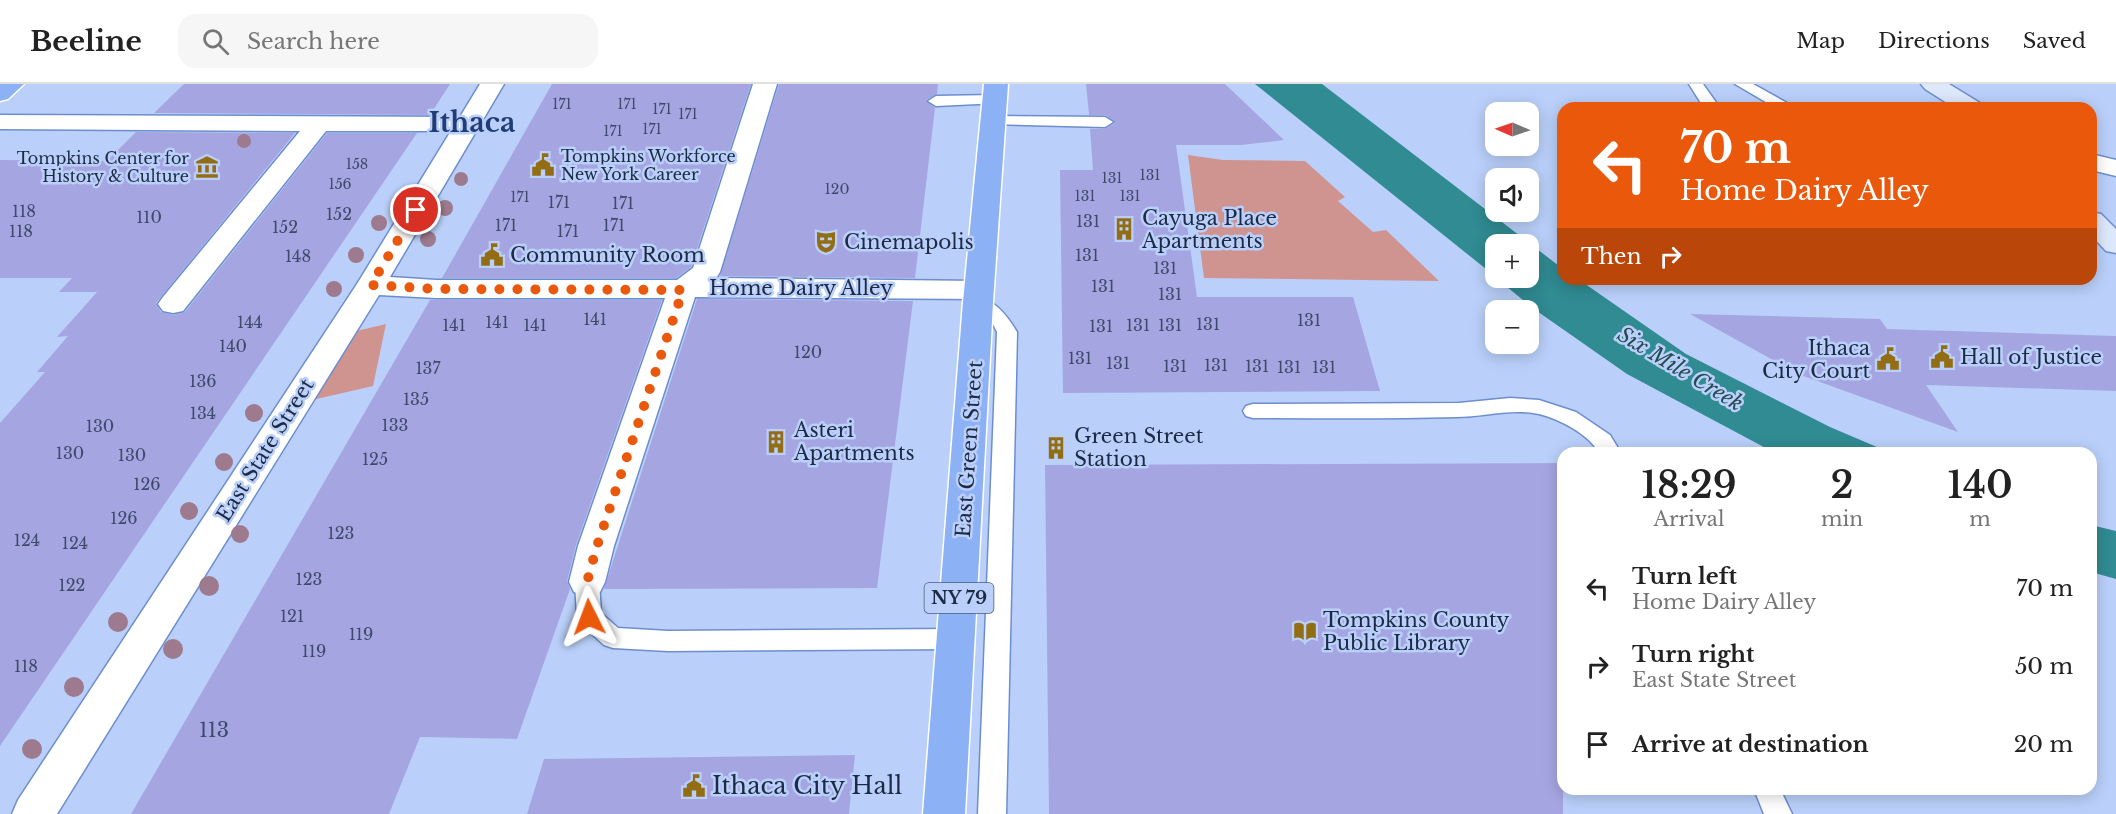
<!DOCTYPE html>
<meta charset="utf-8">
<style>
body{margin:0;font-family:"Libre Baskerville",serif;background:#f6f6f6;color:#222;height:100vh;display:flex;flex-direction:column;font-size:22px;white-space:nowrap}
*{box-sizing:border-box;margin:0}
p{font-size:20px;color:#767676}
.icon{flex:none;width:33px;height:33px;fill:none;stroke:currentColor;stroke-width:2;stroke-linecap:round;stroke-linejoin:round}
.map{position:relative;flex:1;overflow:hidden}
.details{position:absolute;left:1557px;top:363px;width:540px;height:348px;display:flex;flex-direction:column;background:#fff;border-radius:18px;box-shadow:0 3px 15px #0003}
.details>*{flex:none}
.guide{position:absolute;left:1557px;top:18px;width:540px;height:183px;border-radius:18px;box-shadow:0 3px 15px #0003;background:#ea580c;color:#fff;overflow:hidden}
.needle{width:39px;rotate:272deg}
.buttons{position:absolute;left:1485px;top:18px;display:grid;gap:12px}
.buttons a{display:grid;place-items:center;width:54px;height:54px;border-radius:12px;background:#fff;box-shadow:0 3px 15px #0003;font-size:30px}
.pin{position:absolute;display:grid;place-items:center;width:51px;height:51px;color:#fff;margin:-26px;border:3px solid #fff;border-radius:50%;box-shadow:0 2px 6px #0007}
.me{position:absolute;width:66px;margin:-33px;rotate:357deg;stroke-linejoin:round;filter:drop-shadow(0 0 4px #0008)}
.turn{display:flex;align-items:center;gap:21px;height:126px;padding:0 24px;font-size:27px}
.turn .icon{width:78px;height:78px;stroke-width:2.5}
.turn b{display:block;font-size:42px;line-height:51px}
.then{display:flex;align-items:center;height:57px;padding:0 24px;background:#0003;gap:12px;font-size:22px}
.eta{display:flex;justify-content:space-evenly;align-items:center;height:102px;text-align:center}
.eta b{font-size:36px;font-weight:600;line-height:42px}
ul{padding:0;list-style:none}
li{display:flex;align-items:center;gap:18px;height:78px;padding:0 24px}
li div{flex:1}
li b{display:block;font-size:22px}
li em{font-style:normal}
header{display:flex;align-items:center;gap:36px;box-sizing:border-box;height:84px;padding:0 30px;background:#fff;border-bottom:2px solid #e0e0e0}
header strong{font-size:28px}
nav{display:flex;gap:33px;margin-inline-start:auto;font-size:21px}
.search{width:420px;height:54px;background:#f6f6f6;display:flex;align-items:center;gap:15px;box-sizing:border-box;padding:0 21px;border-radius:18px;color:#767676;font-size:22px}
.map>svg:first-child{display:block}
.green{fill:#cf9390}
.water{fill:#308b92}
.building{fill:#a5a6e1}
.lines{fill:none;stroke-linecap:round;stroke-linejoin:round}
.lane-casing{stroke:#6c8ecf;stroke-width:3}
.street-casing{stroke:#6c8ecf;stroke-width:3}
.secondary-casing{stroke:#6c8ecf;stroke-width:3}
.highway-casing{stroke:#fff;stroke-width:3}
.lane{fill:#fff;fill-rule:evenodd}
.street{fill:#fff;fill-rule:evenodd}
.secondary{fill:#dde8fc;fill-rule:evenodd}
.highway{fill:#8db1f5;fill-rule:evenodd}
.tree{fill:#9d7a8d}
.route{stroke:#ea580c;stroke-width:10;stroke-dasharray:0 18}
.labels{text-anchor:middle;stroke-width:5;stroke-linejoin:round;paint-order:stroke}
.far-number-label{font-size:14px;fill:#3e496b}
.far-poi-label{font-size:16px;fill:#1c2a44;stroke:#bad0fa;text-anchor:start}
.number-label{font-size:16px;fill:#3e496b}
.shield{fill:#bad0fa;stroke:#4b5c7b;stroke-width:1.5}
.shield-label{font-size:18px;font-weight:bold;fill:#1c2a44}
.poi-label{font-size:20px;fill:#1c2a44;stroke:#bad0fa;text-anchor:start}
.street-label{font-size:20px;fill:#1c2a44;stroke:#bad0fa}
.near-number-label{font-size:20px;fill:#3e496b}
.water-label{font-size:21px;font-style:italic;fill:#244c50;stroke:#bad0fa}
.near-poi-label{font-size:24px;fill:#1c2a44;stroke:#bad0fa;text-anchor:start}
.far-town-label{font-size:27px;font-weight:bold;fill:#213d77;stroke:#bad0fa}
</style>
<header>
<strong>Beeline</strong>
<div class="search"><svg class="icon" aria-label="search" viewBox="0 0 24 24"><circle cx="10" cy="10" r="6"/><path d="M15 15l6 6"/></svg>Search here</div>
<nav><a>Map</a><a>Directions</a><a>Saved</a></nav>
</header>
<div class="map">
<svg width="2116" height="730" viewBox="0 0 2116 730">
<rect width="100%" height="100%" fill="#bad0fa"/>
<!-- green -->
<path class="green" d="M1188 71 1223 76 1305 77 1345 113 1338 117 1373 148 1386 146 1439 197 1204 194Z
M386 240 373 302 312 316 327 254Z"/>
<!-- water -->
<path class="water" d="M1255 0H1322L1563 185V195H1578L1686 270 1830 343 1891 369H1775L1627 290 1534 225 1496 194H1528V160H1496V193Z
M2091 441 2116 447V495L2091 488Z"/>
<!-- building -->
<path class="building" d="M184 0H450L430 31 154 29Z
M552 0H751L691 183 676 194H442Z
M779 0H938L937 10 926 16 935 24 915 194 720 192Z
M1086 0H1225L1284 56 1241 61H1176L1197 213H1353L1380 307 1063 309 1060 86H1093L1090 45H1105L1115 39 1106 31H1089Z
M136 48 295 49 156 219 161 228 173 231 185 228 327 49H417L0 662V339L45 288H37L68 252 57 253 97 208H59L72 194H0V76L107 77Z
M697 215 913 217 877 504 604 505Z
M430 216H662L576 461 567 497 570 505 517 655 420 653 389 730H131Z
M1690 230 1880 235 1887 245 2116 252V307L1926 301 1958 348 1798 290Z
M1563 379V730H1049L1045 381Z
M855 671 849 730H527L544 675Z"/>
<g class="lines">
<!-- lane casing -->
<g class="lane-casing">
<path id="lane" d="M1689 0H1703L1720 24H1704Z
M1735 0H1753L1796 24H1776Z
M994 11 999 13 1002 16 999 19 936 22 928 17 936 12Z
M992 32 1105 33 1113 38 1105 43 987 40 984 37Z
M978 212C996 217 1008 233 1017 248L1006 730H978L997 248 992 238 969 218 971 214Z
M1510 314 1539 316 1576 328 1610 351 1621 369H1599C1589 350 1559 335 1539 330 1512 324 1483 333 1456 333 1388 335 1321 334 1253 334L1246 332 1243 327 1246 322 1253 320 1459 319Z
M587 489 595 491 599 498 601 529 618 544 668 547 956 545 965 548 968 555 965 562 956 565 668 567 613 564 604 561 581 540 577 533 575 498 579 491Z
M1754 705H1780L1792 730H1764Z"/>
</g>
<!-- street casing -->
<g class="street-casing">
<path id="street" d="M480 0H504L390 193 436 196H677L693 184 753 0H777L720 188 716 194 979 197 989 199 993 206 989 213 979 215 695 213 614 462 605 498 600 508 587 513 574 508 569 498 578 462 665 214H436L379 211 57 730H12L18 716 357 200 451 47H326L183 227 173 229 163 227 158 220 163 213 300 47 0 45V31L460 33Z
M2091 70 2116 76V92L2091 86Z"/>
</g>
<!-- secondary casing -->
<g class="secondary-casing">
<path id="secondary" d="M1921 0H1949L1980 19 1984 24H1955L1925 5Z
M2091 128 2101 130 2116 145V169L2106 167 2091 151Z"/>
</g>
<!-- highway casing -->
<g class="highway-casing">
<path id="highway" d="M0 0H24L8 15 0 17Z
M984 0H1008L993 218 965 730H923L963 218Z"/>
</g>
<!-- lane -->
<use href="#lane" class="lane"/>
<!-- street -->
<use href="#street" class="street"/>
<!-- secondary -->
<use href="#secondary" class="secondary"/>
<!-- highway -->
<use href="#highway" class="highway"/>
</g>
<!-- trees -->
<g class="tree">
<circle cx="244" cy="57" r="7"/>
<circle cx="461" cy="95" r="7"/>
<circle cx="445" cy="124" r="8"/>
<circle cx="379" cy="139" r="8"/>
<circle cx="428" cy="155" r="8"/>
<circle cx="356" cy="171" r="8"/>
<circle cx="334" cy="205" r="8"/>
<circle cx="254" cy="329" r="9"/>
<circle cx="224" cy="378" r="9"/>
<circle cx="189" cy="427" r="9"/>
<circle cx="240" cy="450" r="9"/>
<circle cx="209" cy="502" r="10"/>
<circle cx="118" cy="538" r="10"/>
<circle cx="173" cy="565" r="10"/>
<circle cx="74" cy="603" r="10"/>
<circle cx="32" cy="665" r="10"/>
</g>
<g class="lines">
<!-- route -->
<path class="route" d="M416 126 371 201 436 205 683 206 597 462 587 498 589 533"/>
</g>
<!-- icons -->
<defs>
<g id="civic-bare" transform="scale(1.8)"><path d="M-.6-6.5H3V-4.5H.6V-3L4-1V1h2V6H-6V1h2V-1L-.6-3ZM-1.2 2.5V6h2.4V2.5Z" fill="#926d14" stroke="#bad0fa" stroke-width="2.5" paint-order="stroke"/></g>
<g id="museum-bare" transform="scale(1.8)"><path d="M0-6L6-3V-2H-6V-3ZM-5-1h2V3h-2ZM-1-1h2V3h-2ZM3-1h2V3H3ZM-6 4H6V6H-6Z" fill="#926d14" stroke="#bad0fa" stroke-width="2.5" paint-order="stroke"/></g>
<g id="building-bare" transform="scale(1.8)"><path d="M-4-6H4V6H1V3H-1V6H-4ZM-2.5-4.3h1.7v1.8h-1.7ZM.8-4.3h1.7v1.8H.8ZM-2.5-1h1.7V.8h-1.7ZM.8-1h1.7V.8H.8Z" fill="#926d14" stroke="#bad0fa" stroke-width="2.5" paint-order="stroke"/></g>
<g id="theatre-bare" transform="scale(1.8)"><path d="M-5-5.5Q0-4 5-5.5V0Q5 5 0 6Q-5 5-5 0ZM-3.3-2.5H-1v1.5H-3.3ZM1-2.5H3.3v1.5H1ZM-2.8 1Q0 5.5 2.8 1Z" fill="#926d14" stroke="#bad0fa" stroke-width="2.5" paint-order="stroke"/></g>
<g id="library-bare" transform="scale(1.8)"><path d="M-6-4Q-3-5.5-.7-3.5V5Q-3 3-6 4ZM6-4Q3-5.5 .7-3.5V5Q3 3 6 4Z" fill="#926d14" stroke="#bad0fa" stroke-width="2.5" paint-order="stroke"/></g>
</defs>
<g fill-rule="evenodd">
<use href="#civic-bare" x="543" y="81"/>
<use href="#museum-bare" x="207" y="83"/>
<use href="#building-bare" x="1124" y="145"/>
<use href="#theatre-bare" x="826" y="158"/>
<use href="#civic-bare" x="492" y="171"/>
<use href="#civic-bare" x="1942" y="273"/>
<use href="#civic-bare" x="1888" y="275"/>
<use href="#building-bare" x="776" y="358"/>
<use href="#building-bare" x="1056" y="364"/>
<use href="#library-bare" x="1305" y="547"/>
<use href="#civic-bare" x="694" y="702"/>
</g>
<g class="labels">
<!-- far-number labels -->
<g class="far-number-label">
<text x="562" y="25">171</text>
<text x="627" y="25">171</text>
<text x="662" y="30">171</text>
<text x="688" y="35">171</text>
<text x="652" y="50">171</text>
<text x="613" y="52">171</text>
<text x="357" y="85">158</text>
<text x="1150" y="96">131</text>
<text x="1112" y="99">131</text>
<text x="340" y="105">156</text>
<text x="837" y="110">120</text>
<text x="1085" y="117">131</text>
<text x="1130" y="117">131</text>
<text x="520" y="118">171</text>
</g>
<!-- far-poi labels -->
<g class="far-poi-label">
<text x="561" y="78">Tompkins Workforce<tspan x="561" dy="18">New York Career</tspan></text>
<text x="189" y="80" text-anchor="end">Tompkins Center for<tspan x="189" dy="18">History &amp; Culture</tspan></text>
</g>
<!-- number labels -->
<g class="number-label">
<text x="559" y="124">171</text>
<text x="623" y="125">171</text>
<text x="24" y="133">118</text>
<text x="339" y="136">152</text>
<text x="149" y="139">110</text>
<text x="1088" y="143">131</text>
<text x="506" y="147">171</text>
<text x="614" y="147">171</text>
<text x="285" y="149">152</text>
<text x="21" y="153">118</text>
<text x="568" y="153">171</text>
<text x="1087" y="177">131</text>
<text x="298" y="178">148</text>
<text x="1165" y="190">131</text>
<text x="1103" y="208">131</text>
<text x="1170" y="216">131</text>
<text x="595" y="241">141</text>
<text x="1309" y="242">131</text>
<text x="250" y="244">144</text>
<text x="497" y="244">141</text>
<text x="1208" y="246">131</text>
<text x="454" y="247">141</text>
<text x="535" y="247">141</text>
<text x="1138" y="247">131</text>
<text x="1170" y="247">131</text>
<text x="1101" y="248">131</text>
<text x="233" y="268">140</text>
<text x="808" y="274">120</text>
<text x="1080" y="280">131</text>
<text x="1118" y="285">131</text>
<text x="1216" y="287">131</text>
<text x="1175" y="288">131</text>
<text x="1257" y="288">131</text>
<text x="1289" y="289">131</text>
<text x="1324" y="289">131</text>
<text x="428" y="290">137</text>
<text x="203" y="303">136</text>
<text x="416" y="321">135</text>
<text x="203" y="335">134</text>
<text x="395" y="347">133</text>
<text x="100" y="348">130</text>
<text x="70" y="375">130</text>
<text x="132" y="377">130</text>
<text x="375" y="381">125</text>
<text x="147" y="406">126</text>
<text x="124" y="440">126</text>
<text x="341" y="455">123</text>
<text x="27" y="462">124</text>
<text x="75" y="465">124</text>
<text x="309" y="501">123</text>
<text x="72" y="507">122</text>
<text x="292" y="538">121</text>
<text x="361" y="556">119</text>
<text x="314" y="573">119</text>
<text x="26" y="588">118</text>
</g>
<!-- shield labels -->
<rect class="shield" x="924.5" y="499" width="69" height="30" rx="4.5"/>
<g class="shield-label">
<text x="959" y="520">NY 79</text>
</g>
<!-- poi labels -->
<g class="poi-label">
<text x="1142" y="141">Cayuga Place<tspan x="1142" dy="23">Apartments</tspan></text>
<text x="844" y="165">Cinemapolis</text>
<text x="510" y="178">Community Room</text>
<text x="1870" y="271" text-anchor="end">Ithaca<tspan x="1870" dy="23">City Court</tspan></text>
<text x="1960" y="280">Hall of Justice</text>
<text x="794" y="353">Asteri<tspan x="794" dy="23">Apartments</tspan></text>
<text x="1074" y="359">Green Street<tspan x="1074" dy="23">Station</tspan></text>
<text x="1323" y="543">Tompkins County<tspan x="1323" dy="23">Public Library</tspan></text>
</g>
<!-- street labels -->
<g class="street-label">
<text x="801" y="211">Home Dairy Alley</text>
<text transform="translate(969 365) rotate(-86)" y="7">East Green Street</text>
<text transform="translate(265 366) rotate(-58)" y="7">East State Street</text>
</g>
<!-- near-number labels -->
<g class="near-number-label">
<text x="214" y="653">113</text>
</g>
<!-- water labels -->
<g class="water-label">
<text transform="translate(1680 285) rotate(31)" y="7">Six Mile Creek</text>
</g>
<!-- near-poi labels -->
<g class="near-poi-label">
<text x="712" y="710">Ithaca City Hall</text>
</g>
<!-- far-town labels -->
<g class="far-town-label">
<text x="472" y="48">Ithaca</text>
</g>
</g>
</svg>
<div class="buttons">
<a><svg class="needle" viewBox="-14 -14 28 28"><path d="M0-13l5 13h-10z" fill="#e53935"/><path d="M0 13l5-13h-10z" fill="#767676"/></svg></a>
<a><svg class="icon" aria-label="sound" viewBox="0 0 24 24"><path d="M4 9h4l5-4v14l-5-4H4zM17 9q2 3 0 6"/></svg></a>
<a>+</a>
<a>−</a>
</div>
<div class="pin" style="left:416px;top:126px;background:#d93025"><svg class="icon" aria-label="arrive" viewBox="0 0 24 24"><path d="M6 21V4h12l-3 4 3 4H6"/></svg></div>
<svg class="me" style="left:589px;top:533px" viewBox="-20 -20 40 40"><path d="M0-17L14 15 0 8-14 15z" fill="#ea580c" stroke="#fff" stroke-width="4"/></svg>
<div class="guide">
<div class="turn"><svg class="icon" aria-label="left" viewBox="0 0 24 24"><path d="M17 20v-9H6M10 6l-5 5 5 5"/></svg><div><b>70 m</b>Home Dairy Alley</div></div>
<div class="then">Then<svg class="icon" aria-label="right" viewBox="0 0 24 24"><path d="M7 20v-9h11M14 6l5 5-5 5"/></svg></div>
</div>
<section class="details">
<div class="eta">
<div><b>18:29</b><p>Arrival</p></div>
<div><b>2</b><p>min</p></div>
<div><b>140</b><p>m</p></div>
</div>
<ul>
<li><svg class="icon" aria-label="left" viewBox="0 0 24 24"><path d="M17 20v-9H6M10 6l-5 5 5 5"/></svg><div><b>Turn left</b><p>Home Dairy Alley</p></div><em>70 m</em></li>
<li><svg class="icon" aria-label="right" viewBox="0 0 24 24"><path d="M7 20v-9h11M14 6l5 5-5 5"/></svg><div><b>Turn right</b><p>East State Street</p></div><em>50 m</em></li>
<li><svg class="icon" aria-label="arrive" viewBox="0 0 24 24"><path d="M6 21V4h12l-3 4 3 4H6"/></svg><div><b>Arrive at destination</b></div><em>20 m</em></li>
</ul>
</section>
</div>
